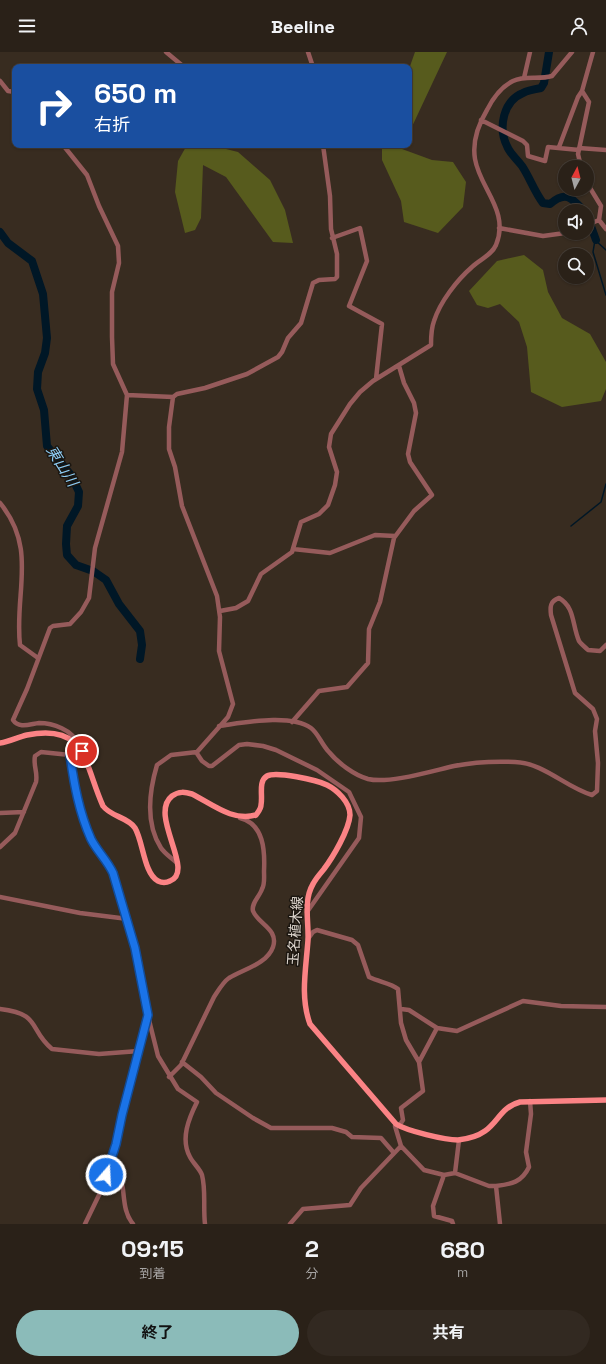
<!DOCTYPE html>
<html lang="ja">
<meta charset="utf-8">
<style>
body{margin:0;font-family:"Space Grotesk","Noto Sans JP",sans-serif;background:#322921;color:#f1f3f6;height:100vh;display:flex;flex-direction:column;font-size:15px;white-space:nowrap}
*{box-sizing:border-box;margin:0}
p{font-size:13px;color:#a5a3a2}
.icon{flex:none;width:22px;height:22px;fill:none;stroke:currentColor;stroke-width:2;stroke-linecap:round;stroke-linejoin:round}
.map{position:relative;height:1172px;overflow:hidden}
.sheet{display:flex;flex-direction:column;background:#2a2118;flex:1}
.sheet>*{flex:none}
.guide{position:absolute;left:12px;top:12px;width:400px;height:84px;border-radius:8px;box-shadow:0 1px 3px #0004,0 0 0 1px #463e37;background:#1a4fa0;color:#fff;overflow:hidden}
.needle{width:26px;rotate:7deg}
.controls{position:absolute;left:558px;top:108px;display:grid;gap:8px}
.controls a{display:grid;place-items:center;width:36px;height:36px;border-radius:50%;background:#2a2118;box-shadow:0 1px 3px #0004,0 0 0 1px #463e37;font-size:20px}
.pin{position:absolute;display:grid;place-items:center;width:34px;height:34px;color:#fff;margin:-17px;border:2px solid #fff;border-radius:50%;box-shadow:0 1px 4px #0007}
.me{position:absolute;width:44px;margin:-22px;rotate:19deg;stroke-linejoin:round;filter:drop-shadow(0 0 3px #0008)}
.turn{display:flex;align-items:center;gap:14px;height:84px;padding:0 16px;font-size:18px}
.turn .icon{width:52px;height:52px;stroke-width:2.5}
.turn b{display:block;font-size:28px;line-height:34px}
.eta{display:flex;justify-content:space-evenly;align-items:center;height:68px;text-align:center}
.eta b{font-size:24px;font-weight:700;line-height:28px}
.cta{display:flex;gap:8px;margin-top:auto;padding:8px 16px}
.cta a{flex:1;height:46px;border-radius:24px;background:#8bbbb9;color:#111;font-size:16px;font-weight:700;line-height:46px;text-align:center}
.cta a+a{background:#322921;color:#f1f3f6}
header{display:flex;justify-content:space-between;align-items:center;height:52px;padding:0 16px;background:#2a2118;font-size:18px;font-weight:700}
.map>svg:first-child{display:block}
.green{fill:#575b1d}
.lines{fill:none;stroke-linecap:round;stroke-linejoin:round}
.stream{stroke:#001726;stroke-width:1.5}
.river{stroke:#001726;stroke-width:8}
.minor{stroke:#965b5b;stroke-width:4.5}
.major{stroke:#fb8385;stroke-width:5.5}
.route-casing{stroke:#114b97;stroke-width:10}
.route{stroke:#1a73e8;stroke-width:7}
.labels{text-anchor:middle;stroke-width:3;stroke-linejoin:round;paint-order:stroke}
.street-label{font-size:14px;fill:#dfd7cf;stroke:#1b1610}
.water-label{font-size:15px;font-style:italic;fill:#8ecdf5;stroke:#1b1610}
</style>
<header><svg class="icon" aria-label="menu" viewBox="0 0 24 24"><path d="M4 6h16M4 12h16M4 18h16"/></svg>Beeline<svg class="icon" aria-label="person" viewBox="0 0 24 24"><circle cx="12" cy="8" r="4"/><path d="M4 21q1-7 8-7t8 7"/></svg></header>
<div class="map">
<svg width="606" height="1172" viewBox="0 0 606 1172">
<rect width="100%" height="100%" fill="#382c20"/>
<!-- green -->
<path class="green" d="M415 0H447L409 81V17Z
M187 93H210L238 100 270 128 285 158 293 191 273 190 226 125 203 113 201 166 195 178 185 181 175 140 178 109Z
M382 93H403L402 97 432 108 453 110 466 130 463 155 438 181 404 170 401 149 382 108Z
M524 203 543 218 548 240 562 266 590 282 606 310V337L601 349 562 355 531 340 527 295 519 270 500 252 488 256 477 253 469 239 497 209Z"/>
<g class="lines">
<!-- stream -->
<path class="stream" d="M606 198 595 188 593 200 606 243
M571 474 601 450 606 432"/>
<!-- river -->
<path class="river" d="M549 0 544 31 541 36C535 37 528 38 523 41 503 49 498 76 507 94 510 102 517 107 522 114 530 126 534 139 543 151L550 152C566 138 572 146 584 159
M587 163 596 188
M0 180 8 191 32 209 43 242 47 286 45 301 38 320 37 337 44 358 47 394 71 423 79 440 78 454 67 474 66 492 67 503 76 513 93 519 106 528 119 552 140 579 142 593 140 607"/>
<!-- minor -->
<path class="minor" d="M166 0 184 15
M308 0 313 15
M524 26 530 0
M0 29 8 39 15 40
M481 68 523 89 527 93 528 104 545 109 548 95 579 98
M63 93 87 123 99 154 118 194 119 211 112 240V285L113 312 127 343 122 400 95 496 89 546 81 560 70 572 53 574 50 576 27 637 13 668C19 677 30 672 39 671 52 671 74 678 77 692L70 703 79 750 91 788 108 809 113 821 128 867 145 942 150 972 158 1004 178 1037 197 1050C189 1066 180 1087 190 1105 193 1111 200 1117 202 1123 206 1138 203 1156 205 1172
M559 95 578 45 582 39 593 0
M579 96 606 98
M581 115 578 102 589 50 582 39
M587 131 601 154 599 168 606 177
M587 173 599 168
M499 176 543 184 565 181
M332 186 360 176 367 209 349 254 382 272 376 327
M127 343 173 345 177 342 205 336 247 322 278 305 282 300 288 286 301 271 313 231 319 228 335 227 337 225V202L331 177 330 144 323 93
M173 345 169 375V397L175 415 182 454 217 544 220 565 219 599 233 652 228 665 197 700 171 703 157 713C149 740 145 771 161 796 165 802 172 806 177 811
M0 451C38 497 14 541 20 593L38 606
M293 497 330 501 375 483 395 484
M220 559 236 556 248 549 261 522 292 500 301 470 319 462 328 453 335 433 337 420 329 395 331 382 350 352 360 340 373 329 431 293C431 286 431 277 434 269 440 250 457 228 472 215 480 207 491 204 496 193 510 159 480 137 475 107 472 89 478 73 487 58 493 46 501 35 513 29 525 23 539 28 552 24L572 0
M292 670 319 639 347 635 368 611 369 577 380 550 394 486 414 459 432 443 410 410 408 402 416 361 414 351 404 331 399 314
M219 674C242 671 290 661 311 676 318 681 322 693 329 700 338 711 354 723 368 727 389 732 432 719 454 714 474 710 494 709 515 710 544 711 565 735 592 743L597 739 598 711 595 679 597 667 593 657 575 641 551 563C550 555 550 549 559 546 575 555 572 573 579 589 581 592 585 595 588 598L600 599 606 593
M196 700 202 709 209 714H212L239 693 247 692 263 694 276 698 317 718 349 740 361 765 359 786 307 860
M0 761 24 760
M0 795 15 781 36 730C38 720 33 714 35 704L41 700 70 703
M0 845 80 861 128 867
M308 887 313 880 317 878 352 888 358 893 369 925C379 930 391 931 398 937L401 971 406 988 419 1010 437 976
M0 957C42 962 28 977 52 997L99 1002 139 999
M401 957 409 958 437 976 457 979 523 949 561 954 606 955
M182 1010 201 1025 216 1041 253 1066 271 1076H332L346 1080 352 1085 381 1086 394 1101
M169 1025 181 1013 214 945C218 939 223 930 229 926 244 917 267 912 273 895 279 877 258 872 253 859 251 851 260 844 262 837 265 832 264 825 264 819 265 799 264 772 240 766
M399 1074 403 1068 401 1056 423 1039 419 1010
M401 1094 424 1118 444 1123
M112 1109C115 1115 119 1119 121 1126 125 1141 122 1159 133 1172
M455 1121 459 1088
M496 1134C512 1132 522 1130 529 1115L526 1100 531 1062 530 1049
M85 1172 99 1143 112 1109 122 1063 148 966
M290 1172 303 1157 350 1153 361 1136 401 1094 395 1074 396 1072
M453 1172 452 1169 434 1164 433 1154 444 1123 455 1121 489 1134H496L500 1172"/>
<!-- major -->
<path class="major" d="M0 691C9 690 18 685 27 683 87 671 84 712 103 754 111 765 128 765 135 776 143 789 144 822 158 829 162 831 166 831 170 829 196 819 148 763 172 744 179 739 185 740 192 742 212 752 233 770 256 763 258 760 261 757 261 753 263 744 258 729 267 724 276 719 317 728 327 733 337 738 350 750 350 763 349 778 333 805 324 817 320 822 316 826 313 832 303 849 309 870 308 888 306 917 300 945 310 972L396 1072C407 1079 445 1088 458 1088 467 1087 478 1084 485 1079 499 1069 501 1055 520 1050L606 1048"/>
</g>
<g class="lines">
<!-- route casing -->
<g class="route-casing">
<path id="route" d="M82 699 77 692 70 703C74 732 79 760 91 787 97 799 107 808 113 821L135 896 148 963 122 1063 116 1092 106 1123"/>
</g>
<!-- route -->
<use href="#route" class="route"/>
</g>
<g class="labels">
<!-- street labels -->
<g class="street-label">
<text transform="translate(295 879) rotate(-86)" y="5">玉名植木線</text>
</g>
<!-- water labels -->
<g class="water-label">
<text transform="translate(62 414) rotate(58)" y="5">東山川</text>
</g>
</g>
</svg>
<div class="controls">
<a><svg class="needle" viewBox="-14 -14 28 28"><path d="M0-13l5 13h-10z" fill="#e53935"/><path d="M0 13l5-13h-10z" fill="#a5a3a2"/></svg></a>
<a><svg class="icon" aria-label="sound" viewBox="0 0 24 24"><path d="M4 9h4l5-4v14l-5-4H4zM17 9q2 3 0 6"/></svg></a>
<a><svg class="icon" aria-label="search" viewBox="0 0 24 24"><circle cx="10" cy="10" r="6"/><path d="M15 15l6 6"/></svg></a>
</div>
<div class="pin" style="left:82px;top:699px;background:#d93025"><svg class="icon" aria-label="arrive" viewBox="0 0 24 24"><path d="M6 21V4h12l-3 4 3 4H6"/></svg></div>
<svg class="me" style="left:106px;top:1123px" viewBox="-20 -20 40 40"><circle r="17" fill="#1a73e8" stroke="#fff" stroke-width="3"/><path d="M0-11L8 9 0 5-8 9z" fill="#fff"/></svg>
<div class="guide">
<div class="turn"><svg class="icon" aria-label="right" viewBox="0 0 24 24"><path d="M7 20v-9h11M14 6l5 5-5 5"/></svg><div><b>650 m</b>右折</div></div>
</div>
</div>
<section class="sheet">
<div class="eta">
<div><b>09:15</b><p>到着</p></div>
<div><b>2</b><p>分</p></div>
<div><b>680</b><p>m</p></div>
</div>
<div class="cta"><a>終了</a><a>共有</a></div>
</section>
